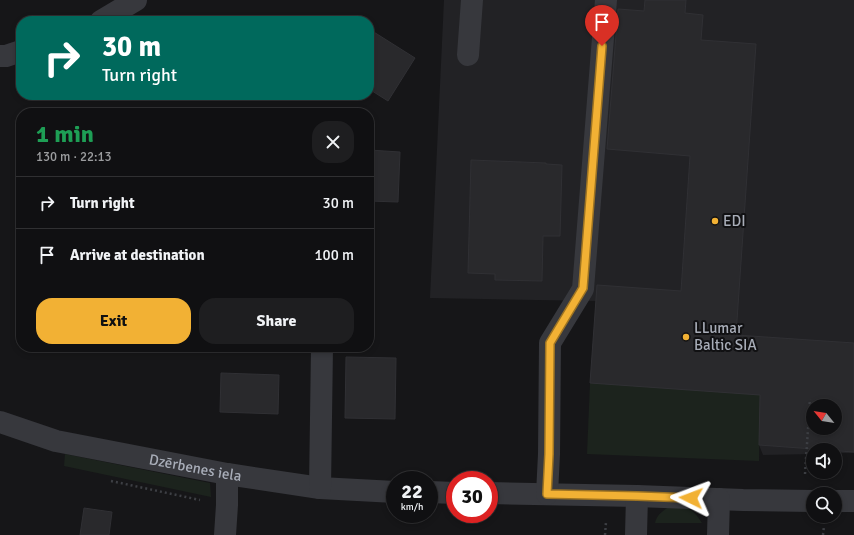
<!DOCTYPE html>
<meta charset="utf-8">
<style>
body{margin:0;font-family:Signika,sans-serif;background:#1e1e20;color:#f1f3f6;height:100vh;display:flex;flex-direction:column;font-size:15px;white-space:nowrap}
*{box-sizing:border-box;margin:0}
p{font-size:13px;color:#9c9d9f}
.icon{flex:none;width:22px;height:22px;fill:none;stroke:currentColor;stroke-width:2;stroke-linecap:round;stroke-linejoin:round}
.map{position:relative;flex:1;overflow:hidden}
.panel{position:absolute;left:16px;top:108px;width:358px;height:244px;display:flex;flex-direction:column;background:#101012;border-radius:16px;box-shadow:0 2px 6px #0003,0 0 0 1px #303032}
.panel>*{flex:none}
.top-card{position:absolute;left:16px;top:16px;width:358px;height:84px;border-radius:16px;box-shadow:0 2px 6px #0003,0 0 0 1px #303032;background:#00695c;color:#fff;overflow:hidden}
.needle{width:26px;rotate:300deg}
.buttons{position:absolute;left:806px;top:399px;display:grid;gap:8px}
.buttons a{display:grid;place-items:center;width:36px;height:36px;border-radius:50%;background:#101012;box-shadow:0 2px 6px #0003,0 0 0 1px #303032;font-size:20px}
.speed{position:absolute;left:386px;top:471px;display:flex;gap:8px;font-size:20px;font-weight:700;text-align:center}
.speed>*{display:grid;place-content:center;width:52px;height:52px;border-radius:50%;background:#101012;box-shadow:0 2px 6px #0003,0 0 0 1px #303032;line-height:1}
.speed small{font-size:10px;font-weight:400}
.speed .limit{border:6px solid #d22;background:#fff;color:#111}
.pin{position:absolute;display:grid;place-items:center;width:34px;height:34px;color:#fff;margin:-41px -17px;border-radius:50% 50% 50% 0;rotate:-45deg;box-shadow:0 0 4px #0007}
.pin .icon{rotate:45deg}
.me{position:absolute;width:44px;margin:-22px;rotate:273deg;stroke-linejoin:round;filter:drop-shadow(0 0 3px #0008)}
.turn{display:flex;align-items:center;gap:14px;height:84px;padding:0 20px;font-size:18px}
.turn .icon{width:52px;height:52px;stroke-width:2.5}
.turn b{display:block;font-size:28px;line-height:34px}
.round{display:grid;place-items:center;flex:none;width:42px;height:42px;border-radius:16px;background:#1e1e20}
.headline{display:flex;align-items:center;justify-content:space-between;height:68px;padding:0 20px}
h1{font-size:24px;font-weight:800;line-height:30px;color:#1e9e55}
.action{display:flex;gap:8px;margin-top:auto;padding:8px 20px}
.action a{flex:1;height:46px;border-radius:16px;background:#f2b134;color:#111;font-size:16px;font-weight:800;line-height:46px;text-align:center}
.action a+a{background:#1e1e20;color:#f1f3f6}
ul{padding:0;list-style:none}
li{display:flex;align-items:center;gap:12px;height:52px;padding:0 20px;border-top:1px solid #303032}
li div{flex:1}
li b{display:block;font-size:15px}
li em{font-style:normal}
.map>svg:first-child{display:block}
.built{fill:#222225;fill-rule:evenodd}
.green{fill:#1c231d}
.building{fill:#29292c;stroke:#303034;fill-rule:evenodd}
.lines{fill:none;stroke-linecap:round;stroke-linejoin:round}
.path{stroke:#3d3f44;stroke-width:2.5;stroke-dasharray:2 3;stroke-linecap:butt}
.minor{stroke:#37383d;stroke-width:22}
.route-casing{stroke:#9d7322;stroke-width:10}
.route{stroke:#f2b134;stroke-width:7}
.poi-dot{fill:#f2b134;stroke:#111113;stroke-width:1.5}
.labels{text-anchor:middle;stroke-width:4;stroke-linejoin:round;paint-order:stroke}
.poi-label{font-size:15px;fill:#a8adb8;stroke:#111113;text-anchor:start}
.street-label{font-size:15px;fill:#a8adb8;stroke:#111113}
</style>
<div class="map">
<svg width="854" height="535" viewBox="0 0 854 535">
<rect width="100%" height="100%" fill="#161618"/>
<!-- built -->
<path class="built" d="M444 0H854V453H835V450H813V454L763 455 759 445 590 383 596 301 430 298ZM813 406H835V428H813Z"/>
<!-- green -->
<path class="green" d="M590 383 760 395 759 461 587 454Z
M65 454 210 483 211 497 64 466Z
M670 506C689 509 691 506 702 523H655C657 514 663 511 670 506Z"/>
<!-- building -->
<path class="building" d="M645 0H686L685 13 703 15 701 40 756 44 736 335 854 343V452L759 445 760 395 590 383 597 285 681 291 690 156 607 149 618 9 644 11ZM813 406H835V428H813Z
M369 29 415 58 388 101 369 89Z
M369 150 400 152 398 202 369 201Z
M471 160 546 163V164L562 165 560 236H543L542 281 495 280V274L468 273Z
M346 357 396 358 395 419 345 418Z
M221 373 279 375 278 414 220 412Z
M84 508 112 512 109 535H80Z"/>
<g class="lines">
<!-- path -->
<path class="path" d="M805 474 810 399
M111 481 200 500
M605 535 606 522
M823 535 824 526"/>
<!-- minor -->
<g class="minor">
<path d="M101 21 136 0"/>
<path d="M468 55 472 0"/>
<path d="M0 56H6L21 51"/>
<path id="s1" d="M0 422 56 441 227 474 320 488 395 492"/>
<path d="M320 488 322 347"/>
<path d="M429 492 455 493"/>
<path d="M489 493 637 496 743 500 813 501"/>
<path d="M547 494 549 454 550 343 583 289 606 0"/>
<path d="M835 501H854"/>
<path d="M225 535 227 505V474"/>
<path d="M636 535 637 496"/>
<path d="M718 535 719 499"/>
</g>
</g>
<g class="lines">
<!-- route casing -->
<g class="route-casing">
<path id="route" d="M602 46 583 288 550 343 549 454 547 494 637 496 691 498"/>
</g>
<!-- route -->
<use href="#route" class="route"/>
</g>
<!-- markers -->
<g class="poi-dot">
<circle cx="715" cy="221" r="4"/>
<circle cx="686" cy="337" r="4"/>
</g>
<g class="labels">
<!-- poi labels -->
<g class="poi-label">
<text x="723" y="226">EDI</text>
<text x="694" y="333">LLumar<tspan x="694" dy="17">Baltic SIA</tspan></text>
</g>
<!-- street labels -->
<g class="street-label">
<text dy="5" stroke="none"><textPath href="#s1" startOffset="201">Dzērbenes iela</textPath></text>
</g>
</g>
</svg>
<div class="buttons">
<a><svg class="needle" viewBox="-14 -14 28 28"><path d="M0-13l5 13h-10z" fill="#e53935"/><path d="M0 13l5-13h-10z" fill="#9c9d9f"/></svg></a>
<a><svg class="icon" aria-label="sound" viewBox="0 0 24 24"><path d="M4 9h4l5-4v14l-5-4H4zM17 9q2 3 0 6"/></svg></a>
<a><svg class="icon" aria-label="search" viewBox="0 0 24 24"><circle cx="10" cy="10" r="6"/><path d="M15 15l6 6"/></svg></a>
</div>
<div class="speed"><div>22<small>km/h</small></div><div class="limit">30</div></div>
<div class="pin" style="left:602px;top:46px;background:#d93025"><svg class="icon" aria-label="arrive" viewBox="0 0 24 24"><path d="M6 21V4h12l-3 4 3 4H6"/></svg></div>
<svg class="me" style="left:691px;top:498px" viewBox="-20 -20 40 40"><path d="M0-17L14 15 0 8-14 15z" fill="#f2b134" stroke="#fff" stroke-width="4"/></svg>
<div class="top-card">
<div class="turn"><svg class="icon" aria-label="right" viewBox="0 0 24 24"><path d="M7 20v-9h11M14 6l5 5-5 5"/></svg><div><b>30 m</b>Turn right</div></div>
</div>
<section class="panel">
<div class="headline"><div><h1>1 min</h1><p>130 m · 22:13</p></div><a class="round"><svg class="icon" aria-label="close" viewBox="0 0 24 24"><path d="M6 6l12 12M18 6L6 18"/></svg></a></div>
<ul>
<li><svg class="icon" aria-label="right" viewBox="0 0 24 24"><path d="M7 20v-9h11M14 6l5 5-5 5"/></svg><div><b>Turn right</b></div><em>30 m</em></li>
<li><svg class="icon" aria-label="arrive" viewBox="0 0 24 24"><path d="M6 21V4h12l-3 4 3 4H6"/></svg><div><b>Arrive at destination</b></div><em>100 m</em></li>
</ul>
<div class="action"><a>Exit</a><a>Share</a></div>
</section>
</div>
